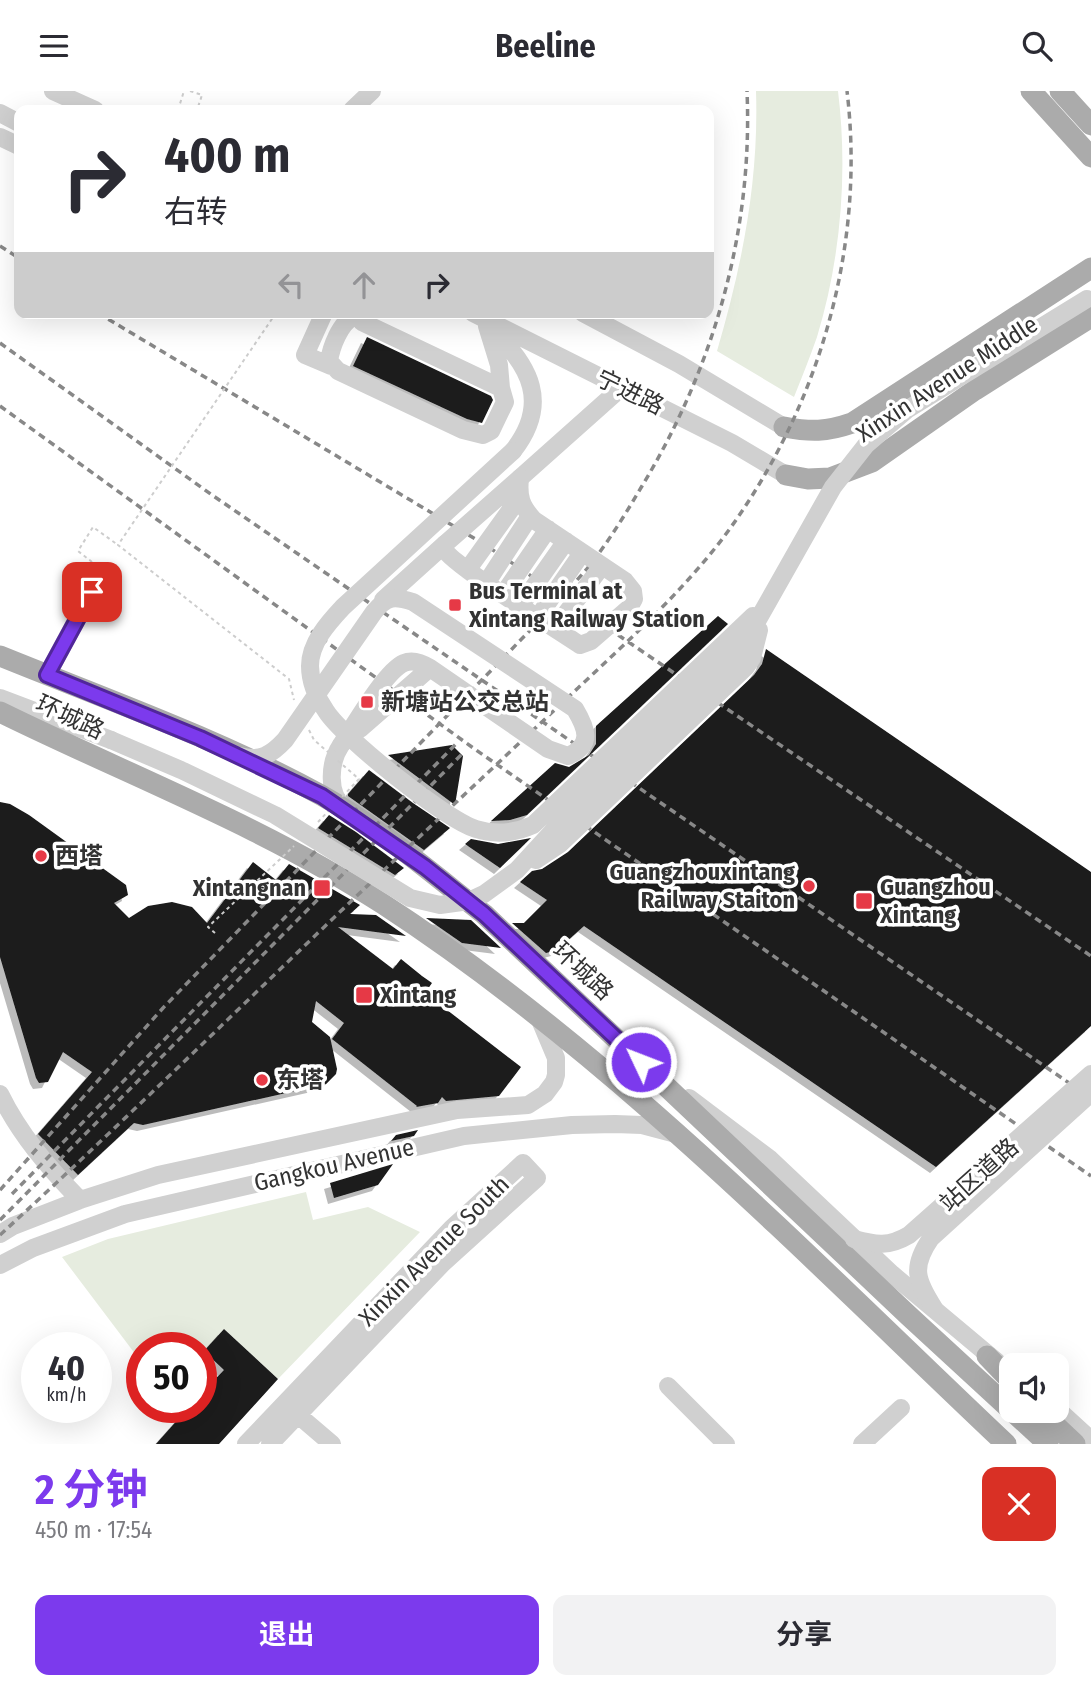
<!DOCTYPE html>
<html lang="zh">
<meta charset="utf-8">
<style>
body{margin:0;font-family:"Fira Sans Condensed","Noto Sans SC",sans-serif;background:#f2f2f3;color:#2b2b33;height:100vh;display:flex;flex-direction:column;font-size:26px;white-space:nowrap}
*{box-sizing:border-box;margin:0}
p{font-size:23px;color:#7c7c81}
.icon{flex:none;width:38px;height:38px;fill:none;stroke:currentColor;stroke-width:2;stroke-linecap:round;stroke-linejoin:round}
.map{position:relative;height:1353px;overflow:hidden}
.side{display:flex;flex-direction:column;background:#fff;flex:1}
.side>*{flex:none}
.top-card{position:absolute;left:14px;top:14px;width:700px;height:214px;border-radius:14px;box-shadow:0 7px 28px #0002;background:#fff;color:#2b2b33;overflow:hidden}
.fabs{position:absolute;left:999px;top:1262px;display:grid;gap:14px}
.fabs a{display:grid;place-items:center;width:70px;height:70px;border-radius:14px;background:#fff;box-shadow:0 7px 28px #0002;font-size:35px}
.speed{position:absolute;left:21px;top:1241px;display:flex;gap:14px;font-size:35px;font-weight:700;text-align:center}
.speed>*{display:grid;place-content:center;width:91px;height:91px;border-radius:50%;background:#fff;box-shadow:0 7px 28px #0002;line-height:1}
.speed small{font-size:18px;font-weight:400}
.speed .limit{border:10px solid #d22;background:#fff;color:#111}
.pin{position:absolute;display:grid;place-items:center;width:60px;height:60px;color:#fff;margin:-30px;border-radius:14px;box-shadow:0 4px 10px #0006}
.me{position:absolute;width:77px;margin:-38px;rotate:313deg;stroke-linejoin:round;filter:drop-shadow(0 0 5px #0008)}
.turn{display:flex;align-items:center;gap:24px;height:147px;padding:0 35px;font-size:32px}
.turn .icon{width:91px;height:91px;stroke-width:2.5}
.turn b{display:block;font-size:49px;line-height:60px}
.lanes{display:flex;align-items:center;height:66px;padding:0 35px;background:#0003;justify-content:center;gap:35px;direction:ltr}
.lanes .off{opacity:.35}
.round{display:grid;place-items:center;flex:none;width:74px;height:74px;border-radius:14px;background:#f2f2f3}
.headline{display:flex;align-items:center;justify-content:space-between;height:119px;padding:0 35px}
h1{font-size:42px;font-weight:700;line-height:52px;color:#7c3aed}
.primary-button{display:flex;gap:14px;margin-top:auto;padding:14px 35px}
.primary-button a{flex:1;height:80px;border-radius:14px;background:#7c3aed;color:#fff;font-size:28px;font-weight:700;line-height:80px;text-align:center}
.primary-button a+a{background:#f2f2f3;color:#2b2b33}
header{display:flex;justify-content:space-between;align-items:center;height:91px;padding:0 35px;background:#fff;font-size:32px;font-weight:700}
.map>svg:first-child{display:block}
.green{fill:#e6ecdf}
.building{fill:#1a1a1a;filter:url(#shadow)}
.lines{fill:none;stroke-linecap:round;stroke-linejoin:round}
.path{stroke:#cdcdcd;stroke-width:2;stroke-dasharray:3.5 3.5;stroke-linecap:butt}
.minor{stroke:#d0d0d0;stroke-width:18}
.major{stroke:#ababab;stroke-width:21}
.rail{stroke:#888;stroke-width:3.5;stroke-dasharray:7 5;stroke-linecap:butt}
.path-bridge{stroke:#cdcdcd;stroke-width:2;stroke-dasharray:3.5 3.5;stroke-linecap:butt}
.minor-bridge{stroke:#d0d0d0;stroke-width:18}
.route-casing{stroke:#51269a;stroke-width:18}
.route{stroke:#7c3aed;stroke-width:12}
.poi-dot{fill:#e63946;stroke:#fff;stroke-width:2.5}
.labels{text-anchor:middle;stroke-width:7;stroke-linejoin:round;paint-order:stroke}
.street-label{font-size:24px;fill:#333;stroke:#fff}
.poi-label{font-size:24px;font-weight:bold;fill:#333;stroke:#fff;text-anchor:start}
</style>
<header><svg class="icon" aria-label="menu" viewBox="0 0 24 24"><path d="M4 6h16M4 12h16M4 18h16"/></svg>Beeline<svg class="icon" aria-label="search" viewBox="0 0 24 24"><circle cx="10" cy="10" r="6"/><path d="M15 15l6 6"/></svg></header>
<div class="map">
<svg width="1091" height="1353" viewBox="0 0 1091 1353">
<defs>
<filter id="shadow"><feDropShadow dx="-6" dy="6" stdDeviation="0" flood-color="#0004"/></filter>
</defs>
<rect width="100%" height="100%" fill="#fff"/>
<!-- green -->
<path class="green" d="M756 0H838C848 81 841 167 817 246 810 266 802 286 794 306L717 260C742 175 759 90 756 0Z
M306 1101 313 1129 368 1116 420 1141 278 1288 224 1238 201 1263V1256H142V1272L62 1166 108 1148Z"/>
<!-- building -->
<path class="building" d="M367 246 491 305 493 309 482 332 467 328 353 275Z
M718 525 728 533 527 724 510 729 491 730 555 672 569 676 589 664 596 653V635Z
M766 558 1091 781V935L936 1076 584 835 557 859 546 862 512 832H524L547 809 520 791 532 780 542 778 568 761 754 584 762 573Z
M452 654 463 665 455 714 388 664Z
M369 679 413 712 450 737 424 759 348 705V703Z
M0 711 10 713 29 724 126 794 128 804 114 812 129 827 148 815 172 811 192 816 207 832 253 771 276 789 289 773 360 814 350 823 376 824 406 845 338 836 393 878 401 868 422 885 432 892 425 902 521 976 499 1005 446 1010 442 1006 438 1012 416 1016 417 1015 332 948 344 932 316 910 312 931 330 946 337 978 336 983 326 993 143 1034 134 1032 78 1084 38 1043 92 981 63 961 48 991 39 992 36 987 0 866Z
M329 724 356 741 404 777 395 784 318 737Z
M531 747 500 777 465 753 471 748 498 753Z
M426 827 471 829 501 857 462 852Z
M418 1039 414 1045 391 1050 396 1044Z
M393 1073 378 1094 334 1107 330 1092Z
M224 1238 278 1288 219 1353H156L189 1316H201V1303L224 1279 204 1260Z"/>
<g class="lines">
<!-- path -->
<path class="path" d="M190 0 202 4 197 19
M178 19 184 0
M92 471 78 460 93 436 118 454"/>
<!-- minor -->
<path class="minor" d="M53 0 95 19
M352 19 372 0
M0 22 19 32
M0 46 19 55
M324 222 305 264 331 275
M366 222 362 231 501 297 499 274 487 235
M473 222 732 352 786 384
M583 222 679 273 784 336
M365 225C361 225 357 224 354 226 340 231 331 257 329 270L338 280 463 339 483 344 491 340 505 311 501 297
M491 238C531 275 550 313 513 360
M520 387 621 297
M383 509 445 453
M47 584 103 480
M0 607 111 649
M341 654C329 672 327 703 345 718
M0 1003C20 1044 48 1076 80 1109
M689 1007 770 1068 892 1183 997 1271
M0 1143 13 1135 80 1109 158 1084 457 1019 528 1014 545 1003 554 991 556 984V967L540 929
M0 1174 33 1157 125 1123 464 1045 572 1034 615 1033 642 1034 676 1043
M668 1295 726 1353
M1057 1318 1091 1349
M298 1324 332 1353
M246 1353 451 1138 523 1072 537 1087 443 1172 270 1353
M862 1353 901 1317"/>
<!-- major -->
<path class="major" d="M1031 0 1091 66
M1060 0 1091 34
M784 336C811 341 826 341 852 332L1091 177
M786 384 808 388 830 387 872 371 975 299 1091 226
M0 565C106 608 221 649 321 704 377 735 434 784 484 823L909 1225 1048 1353
M0 621C128 684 263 735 383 813 614 964 807 1165 1006 1353
M987 1265 1012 1291
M1040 1320 1075 1353"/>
<!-- rail -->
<path class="rail" d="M0 155 19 167
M98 222 487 455 1091 865
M0 252 212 404 1091 1007
M0 315 476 659 1091 1085
M0 1099 163 917 543 526C557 510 572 495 586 479 607 453 625 424 642 395 714 276 753 140 747 0
M12 1103 456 653
M0 1129 464 661
M0 1144C130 1025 255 901 383 780 448 719 513 658 578 597 628 550 681 502 723 447 818 320 866 158 847 0"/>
<!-- path-bridge -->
<path class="path-bridge" d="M276 222 118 454 289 588 294 609
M309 639 314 649 328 661
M318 731 359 688 337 669
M215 842 208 836 294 755"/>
<!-- minor-bridge -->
<path class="minor-bridge" d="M513 360 343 516C328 532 310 552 310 575 310 591 317 607 326 620 343 647 445 728 476 738 495 744 515 742 533 734L753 525
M520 387C518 406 521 415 534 429L625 490 633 500 634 508 629 517 591 550 580 554C558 539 451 473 444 458L445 453Z
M468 478 519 407
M487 491 530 425
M504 502 548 438
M521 514 566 450
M538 526 582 462
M555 537 602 475
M360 638 430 577
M111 649 181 679 275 724 410 807 440 814 469 810 484 803 517 779 562 730 743 555 833 396 866 354 908 318 1087 208
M239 665C260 671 271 664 285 649L374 521C387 505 394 505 413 511L575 618C587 638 593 654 568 665L548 658 430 577C422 572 413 568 404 572 385 580 354 635 341 654
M536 769 560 753 746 576 752 567 759 539
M854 1148C876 1154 889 1156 909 1144L1091 983
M934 1217C916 1189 911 1176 931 1147L1091 1002"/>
</g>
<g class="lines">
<!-- route casing -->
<g class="route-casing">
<path id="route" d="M92 501 47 584 200 647 322 705 425 776 484 823 641 971"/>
</g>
<!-- route -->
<use href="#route" class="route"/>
</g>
<!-- markers -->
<g class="poi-dot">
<rect x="448" y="507" width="14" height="14" rx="3.5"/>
<rect x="360" y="604" width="14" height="14" rx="3.5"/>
<circle cx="41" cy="765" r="7"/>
<circle cx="809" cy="795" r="7"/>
<rect x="313" y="788" width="18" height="18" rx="3.5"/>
<rect x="855" y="801" width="18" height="18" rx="3.5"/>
<rect x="355" y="895" width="18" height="18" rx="3.5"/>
<circle cx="262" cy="989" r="7"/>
</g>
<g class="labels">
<!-- street labels -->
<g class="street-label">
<text transform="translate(947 288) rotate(-33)" y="8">Xinxin Avenue Middle</text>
<text transform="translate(630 301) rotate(26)" y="8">宁进路</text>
<text transform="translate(70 626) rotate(25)" y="8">环城路</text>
<text transform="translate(583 880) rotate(43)" y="8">环城路</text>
<text transform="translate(334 1074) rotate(-13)" y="8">Gangkou Avenue</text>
<text transform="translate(979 1084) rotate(-42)" y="8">站区道路</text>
<text transform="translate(434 1160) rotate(-45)" y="8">Xinxin Avenue South</text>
</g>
<!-- poi labels -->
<g class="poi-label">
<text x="469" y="508">Bus Terminal at<tspan x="469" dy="28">Xintang Railway Station</tspan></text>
<text x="381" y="619">新塘站公交总站</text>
<text x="55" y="773">西塔</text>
<text x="795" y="789" text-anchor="end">Guangzhouxintang<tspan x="795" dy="28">Railway Staiton</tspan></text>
<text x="880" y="804">Guangzhou<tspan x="880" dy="28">Xintang</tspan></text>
<text x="306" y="805" text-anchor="end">Xintangnan</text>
<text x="380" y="912">Xintang</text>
<text x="276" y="997">东塔</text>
</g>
</g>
</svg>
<div class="fabs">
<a><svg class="icon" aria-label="sound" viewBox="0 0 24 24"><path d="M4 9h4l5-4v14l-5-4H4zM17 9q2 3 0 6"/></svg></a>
</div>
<div class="speed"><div>40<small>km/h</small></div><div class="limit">50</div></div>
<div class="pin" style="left:92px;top:501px;background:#d93025"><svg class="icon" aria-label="arrive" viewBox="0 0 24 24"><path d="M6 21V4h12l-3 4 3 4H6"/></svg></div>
<svg class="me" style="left:641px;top:971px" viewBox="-20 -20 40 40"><circle r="17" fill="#7c3aed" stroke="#fff" stroke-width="3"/><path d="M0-11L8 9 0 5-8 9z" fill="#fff"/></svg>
<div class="top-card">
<div class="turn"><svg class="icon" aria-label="right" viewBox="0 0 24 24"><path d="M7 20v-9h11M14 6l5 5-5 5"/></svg><div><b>400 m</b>右转</div></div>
<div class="lanes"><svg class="icon off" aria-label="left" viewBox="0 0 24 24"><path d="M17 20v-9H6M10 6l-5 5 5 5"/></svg><svg class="icon off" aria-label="ahead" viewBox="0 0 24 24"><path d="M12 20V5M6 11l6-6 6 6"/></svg><svg class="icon" aria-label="right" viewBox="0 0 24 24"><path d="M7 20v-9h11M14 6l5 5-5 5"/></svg></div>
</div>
</div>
<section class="side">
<div class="headline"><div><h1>2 分钟</h1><p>450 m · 17:54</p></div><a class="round" style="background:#d93025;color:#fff"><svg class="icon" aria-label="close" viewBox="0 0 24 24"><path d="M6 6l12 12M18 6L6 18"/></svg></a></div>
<div class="primary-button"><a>退出</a><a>分享</a></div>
</section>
